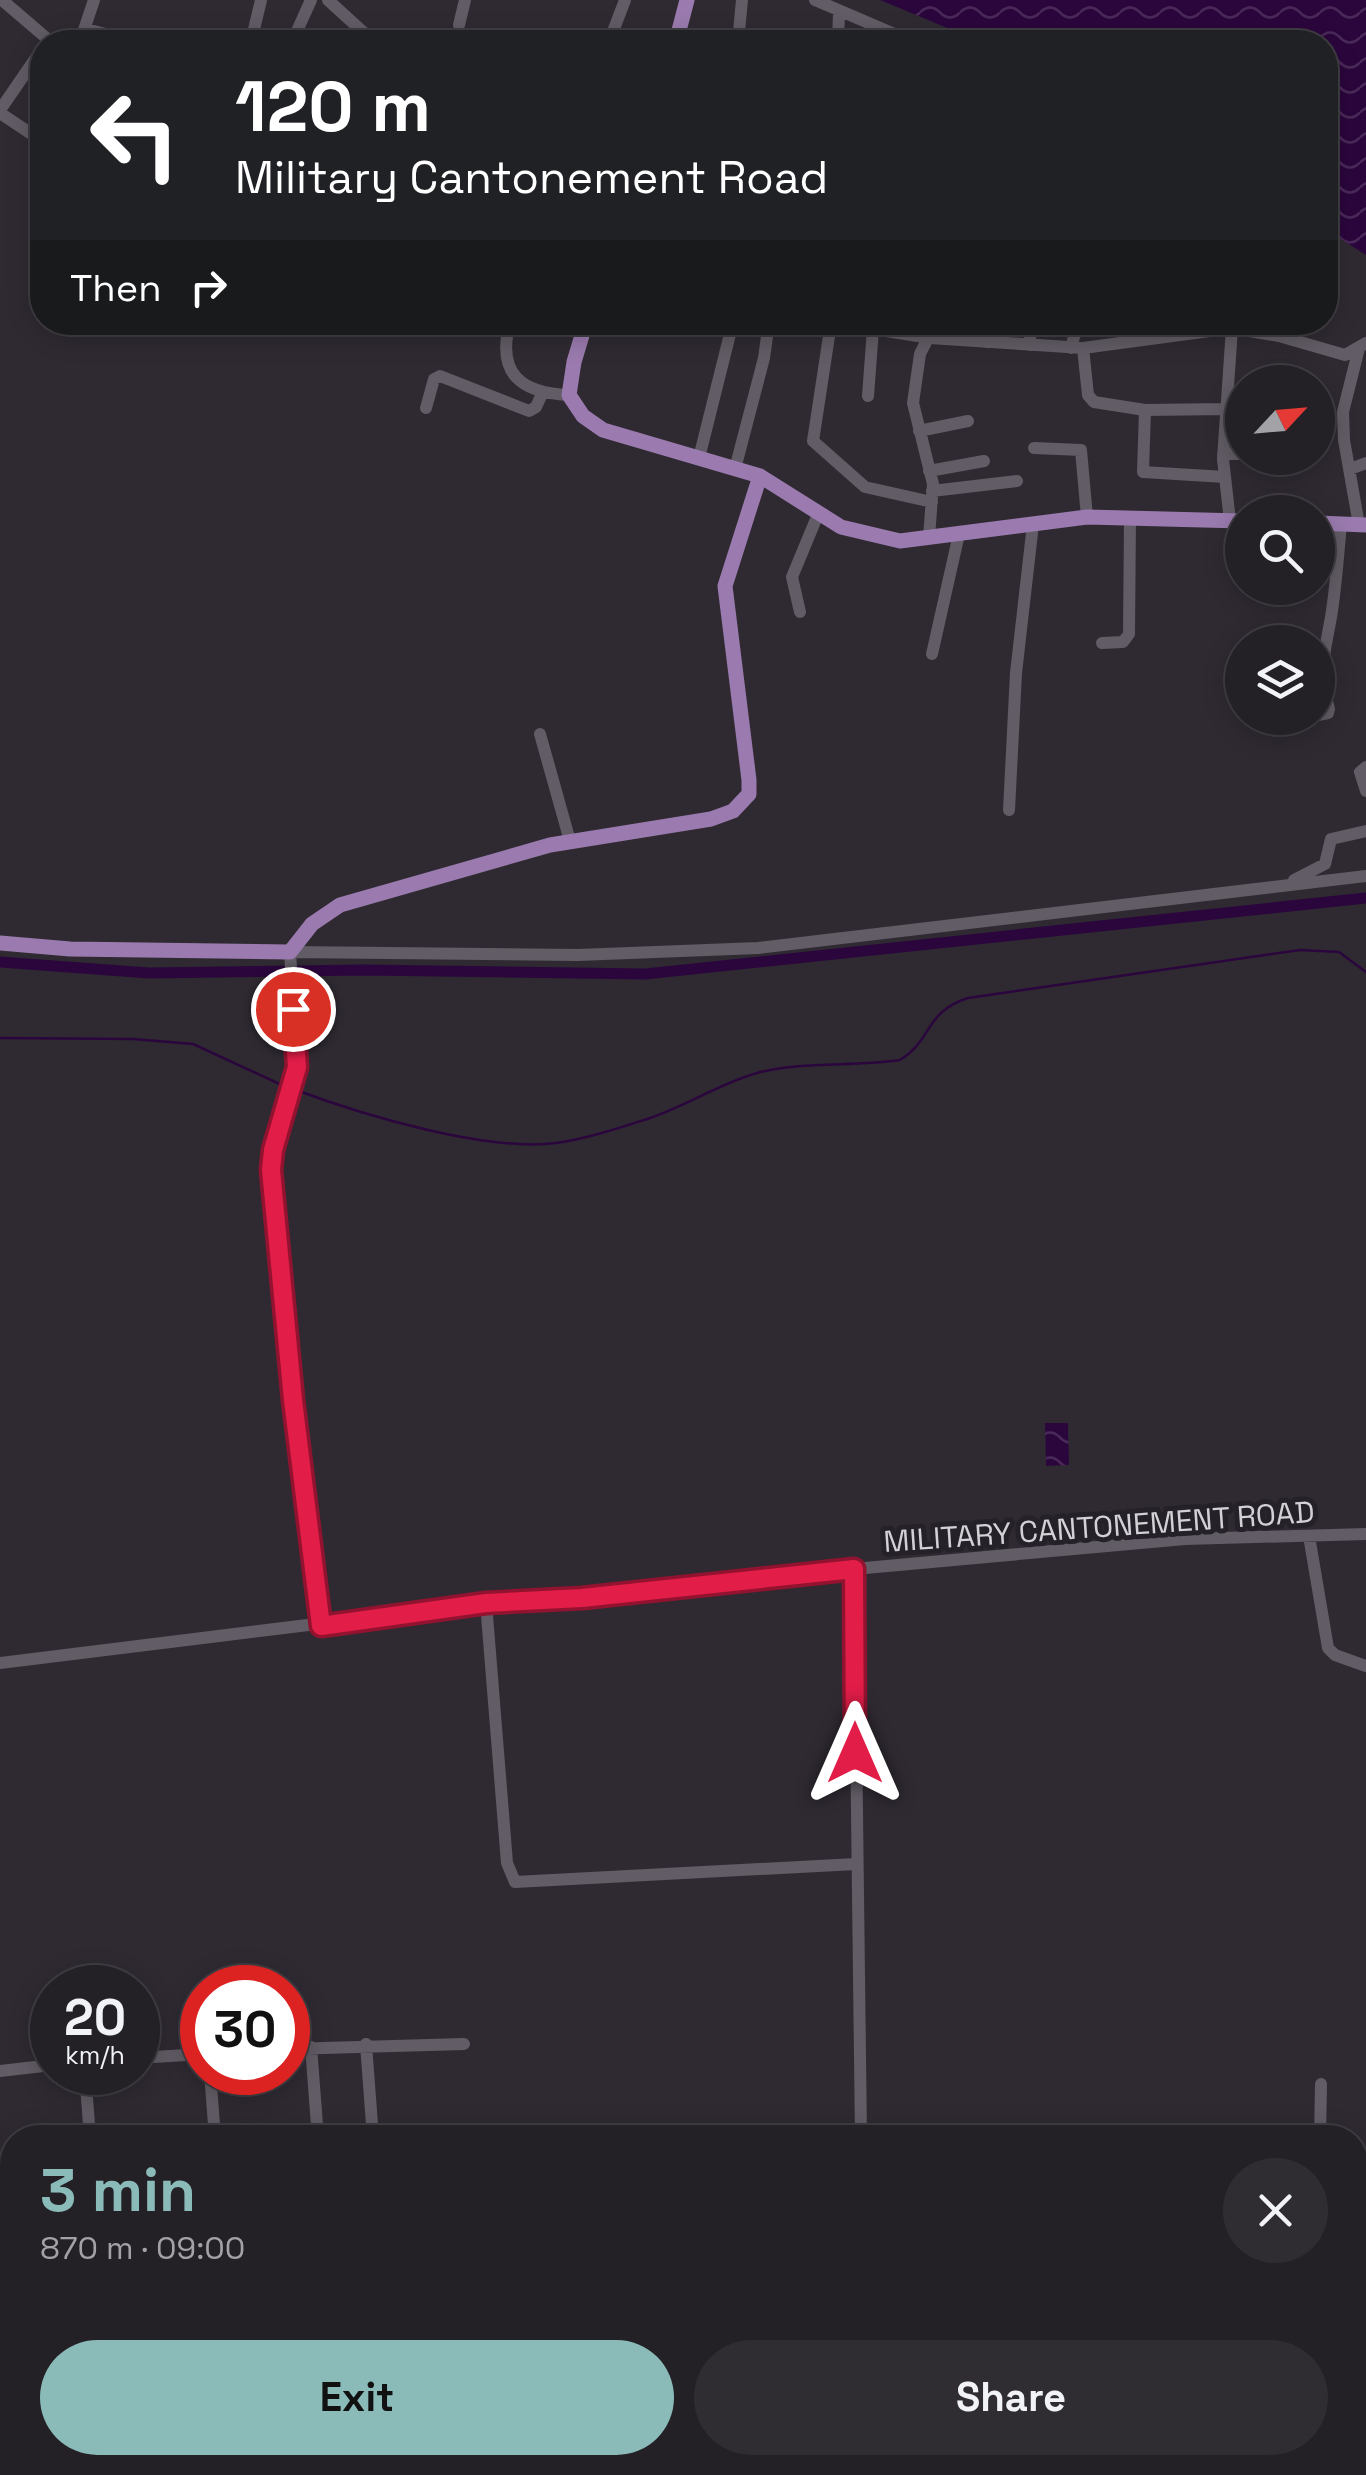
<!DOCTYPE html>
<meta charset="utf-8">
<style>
body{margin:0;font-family:"Space Grotesk",sans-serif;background:#2f2d32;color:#f1f3f6;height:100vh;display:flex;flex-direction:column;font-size:38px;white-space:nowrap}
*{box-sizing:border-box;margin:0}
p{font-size:32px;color:#a3a3a7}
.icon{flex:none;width:55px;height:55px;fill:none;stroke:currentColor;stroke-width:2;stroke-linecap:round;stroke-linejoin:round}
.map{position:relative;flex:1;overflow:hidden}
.drawer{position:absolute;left:0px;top:2125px;width:1368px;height:350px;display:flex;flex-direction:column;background:#232026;border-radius:40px 40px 0 0;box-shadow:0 5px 25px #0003,0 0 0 2px #403e43}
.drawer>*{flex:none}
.hud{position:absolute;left:30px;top:30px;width:1308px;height:305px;border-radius:40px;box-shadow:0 5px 25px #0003,0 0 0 2px #403e43;background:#202124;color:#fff;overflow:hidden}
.needle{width:65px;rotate:64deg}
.buttons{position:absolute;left:1225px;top:365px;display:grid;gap:20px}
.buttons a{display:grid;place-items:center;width:110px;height:110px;border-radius:50%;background:#232026;box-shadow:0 5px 25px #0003,0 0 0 2px #403e43;font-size:50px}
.speed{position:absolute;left:30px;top:1965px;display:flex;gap:20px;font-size:50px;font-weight:700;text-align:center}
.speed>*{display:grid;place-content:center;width:130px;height:130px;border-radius:50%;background:#232026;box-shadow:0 5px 25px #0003,0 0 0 2px #403e43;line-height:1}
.speed small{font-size:25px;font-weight:400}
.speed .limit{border:15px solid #d22;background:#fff;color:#111}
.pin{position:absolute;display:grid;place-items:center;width:85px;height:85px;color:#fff;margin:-42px;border:5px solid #fff;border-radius:50%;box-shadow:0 2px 10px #0007}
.me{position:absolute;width:110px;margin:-55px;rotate:0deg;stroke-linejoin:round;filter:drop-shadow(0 0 8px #0008)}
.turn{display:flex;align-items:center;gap:35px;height:210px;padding:0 40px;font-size:45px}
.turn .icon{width:130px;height:130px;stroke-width:2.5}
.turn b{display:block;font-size:70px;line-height:85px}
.then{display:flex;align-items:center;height:95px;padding:0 40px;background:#0003;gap:20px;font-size:38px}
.round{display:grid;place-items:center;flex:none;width:105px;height:105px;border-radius:52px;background:#2f2d32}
.summary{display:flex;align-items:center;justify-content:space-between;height:170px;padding:0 40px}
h1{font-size:60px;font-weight:600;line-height:75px;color:#8bbbb9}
.button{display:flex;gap:20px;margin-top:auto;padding:20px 40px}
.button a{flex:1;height:115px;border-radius:60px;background:#8bbbb9;color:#111;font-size:40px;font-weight:600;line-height:115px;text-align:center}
.button a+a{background:#2f2d32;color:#f1f3f6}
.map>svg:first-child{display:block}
.water{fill:url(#water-waves)}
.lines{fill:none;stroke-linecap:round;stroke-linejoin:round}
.stream{stroke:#2b063d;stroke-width:2.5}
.canal{stroke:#2b063d;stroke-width:11}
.minor{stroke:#615c65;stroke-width:12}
.major{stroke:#9b7baf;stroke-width:15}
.highway{stroke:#c290e1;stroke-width:18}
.route-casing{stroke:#92132f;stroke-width:25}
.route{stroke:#e11d48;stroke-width:18}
.labels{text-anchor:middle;stroke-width:10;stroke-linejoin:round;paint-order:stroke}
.street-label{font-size:30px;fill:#d4d1d6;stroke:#252128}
</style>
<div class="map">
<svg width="1366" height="2475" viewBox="0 0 1366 2475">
<defs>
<pattern id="water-waves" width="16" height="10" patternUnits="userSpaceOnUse" patternTransform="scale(2.5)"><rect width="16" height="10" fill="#2b063d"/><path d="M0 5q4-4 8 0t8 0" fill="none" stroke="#492958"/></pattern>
</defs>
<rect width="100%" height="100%" fill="#2f2a32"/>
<!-- water -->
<path class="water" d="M880 0H1366V255L1325 229V42H981Z
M1045 1423H1068L1069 1465 1046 1466Z"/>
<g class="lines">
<!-- stream -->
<path class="stream" d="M0 1038 133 1039 193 1044 284 1086
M296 1090C363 1115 486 1152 556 1143 585 1139 616 1129 644 1120 683 1108 718 1084 757 1073 803 1061 853 1067 900 1060 933 1040 924 1012 968 998L1300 950 1339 952 1366 972"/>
<!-- canal -->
<path class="canal" d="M0 962 149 973 363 970 645 974 1366 898"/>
<!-- minor -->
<path class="minor" d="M2 0 51 42
M328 0 374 42
M815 0 913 42
M459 25 465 0
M86 29 137 42
M80 42 94 0
M251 42 261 0
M292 42 311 0
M609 42 625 0
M738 42 742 0
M838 42 839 12
M0 110 42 49
M0 113 42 141
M335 322 347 325 351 322
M510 322C496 374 521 393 569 395
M830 322 930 338 1083 348 1232 328 1279 336 1345 355 1366 343
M831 323 813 441 865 487 932 502
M986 342 988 322
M1030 345V322
M1071 348 1078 322
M1083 348 1088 395 1094 402 1145 410 1226 409
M868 396 873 329
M426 408 434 379 440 376 529 411 536 407 542 394
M1145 410 1143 472 1225 477
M919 431 968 421
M1034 448 1081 450 1087 517
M1223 454H1242
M699 458 733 322
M735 469 764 358 769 322
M1350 469 1366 463
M929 471 984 461
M932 491 1017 481
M1230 521 1223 459 1232 328
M1359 525 1344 440 1343 412 1359 348
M929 537 933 484 913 403 920 354 936 322
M800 612 792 577 819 512
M1102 643 1123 642 1129 634 1130 517
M932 654 959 534
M1318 715 1328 713 1329 709C1318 669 1324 657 1331 617 1336 587 1338 555 1341 524
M1282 722 1307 718
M540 734 570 841
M1366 767 1360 772 1366 791
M1009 810 1016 673 1033 524
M1294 880 1325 864 1331 839 1366 831
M1309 1536 1328 1648 1335 1655 1366 1666
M854 1569 861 2138
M486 1603 507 1863 515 1882 856 1864
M321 1626 293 1400 271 1170 273 1150 297 1067 290 952 578 955 758 948 1366 876
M0 1663 486 1603 581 1598 854 1569 1185 1539 1366 1534
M366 2044 373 2138
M311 2047 318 2138
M288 2049 464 2044
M138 2058 202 2054
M0 2071 52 2065
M85 2072 90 2138
M210 2072 215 2138
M1320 2138 1321 2084
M0 2211 12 2210
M1355 2267H1366
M0 2455 12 2432
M164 2462V2475
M679 2462 867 2468
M413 2475 414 2462
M655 2475V2462
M1010 2475 1011 2462
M1209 2475 1210 2462"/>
<!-- major -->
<path class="major" d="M676 42 687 0
M586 322 574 362 569 395 583 416 603 430 760 476 841 527 900 541 1087 517 1242 521
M1318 523 1366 525
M0 943 70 949 290 952 312 924 340 905 550 845 711 819 733 811 749 794V780L725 586 760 476
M1355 2371H1366"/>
<!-- highway -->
<path class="highway" d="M0 2327H12
M1355 2352H1366
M0 2354 12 2355
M1355 2390H1366"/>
</g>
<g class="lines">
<!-- route casing -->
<g class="route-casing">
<path id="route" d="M293 1009 297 1067 273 1150 271 1170 293 1400 321 1626 486 1603 582 1598 854 1569 855 1753"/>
</g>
<!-- route -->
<use href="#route" class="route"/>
</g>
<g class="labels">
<!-- street labels -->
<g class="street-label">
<text transform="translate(1099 1527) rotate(-4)" y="10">MILITARY CANTONEMENT ROAD</text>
</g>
</g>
</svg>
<div class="buttons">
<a><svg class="needle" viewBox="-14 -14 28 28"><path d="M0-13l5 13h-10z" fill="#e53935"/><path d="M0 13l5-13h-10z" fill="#a3a3a7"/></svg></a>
<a><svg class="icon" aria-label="search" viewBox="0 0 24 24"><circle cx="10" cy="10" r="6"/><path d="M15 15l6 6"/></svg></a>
<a><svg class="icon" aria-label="layers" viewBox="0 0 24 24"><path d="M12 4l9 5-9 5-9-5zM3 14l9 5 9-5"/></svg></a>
</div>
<div class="speed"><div>20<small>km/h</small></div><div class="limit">30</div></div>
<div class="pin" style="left:293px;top:1009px;background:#d93025"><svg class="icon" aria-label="arrive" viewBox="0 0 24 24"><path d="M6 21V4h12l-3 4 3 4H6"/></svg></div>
<svg class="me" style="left:855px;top:1753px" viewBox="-20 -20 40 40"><path d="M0-17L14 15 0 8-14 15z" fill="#e11d48" stroke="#fff" stroke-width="4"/></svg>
<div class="hud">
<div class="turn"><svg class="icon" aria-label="left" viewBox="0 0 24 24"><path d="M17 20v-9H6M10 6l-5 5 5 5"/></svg><div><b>120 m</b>Military Cantonement Road</div></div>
<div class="then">Then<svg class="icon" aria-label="right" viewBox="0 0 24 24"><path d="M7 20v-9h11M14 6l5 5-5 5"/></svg></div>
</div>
<section class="drawer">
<div class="summary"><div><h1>3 min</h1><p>870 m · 09:00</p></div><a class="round"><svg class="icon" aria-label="close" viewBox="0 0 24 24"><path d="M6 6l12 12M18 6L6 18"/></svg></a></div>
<div class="button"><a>Exit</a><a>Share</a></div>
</section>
</div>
